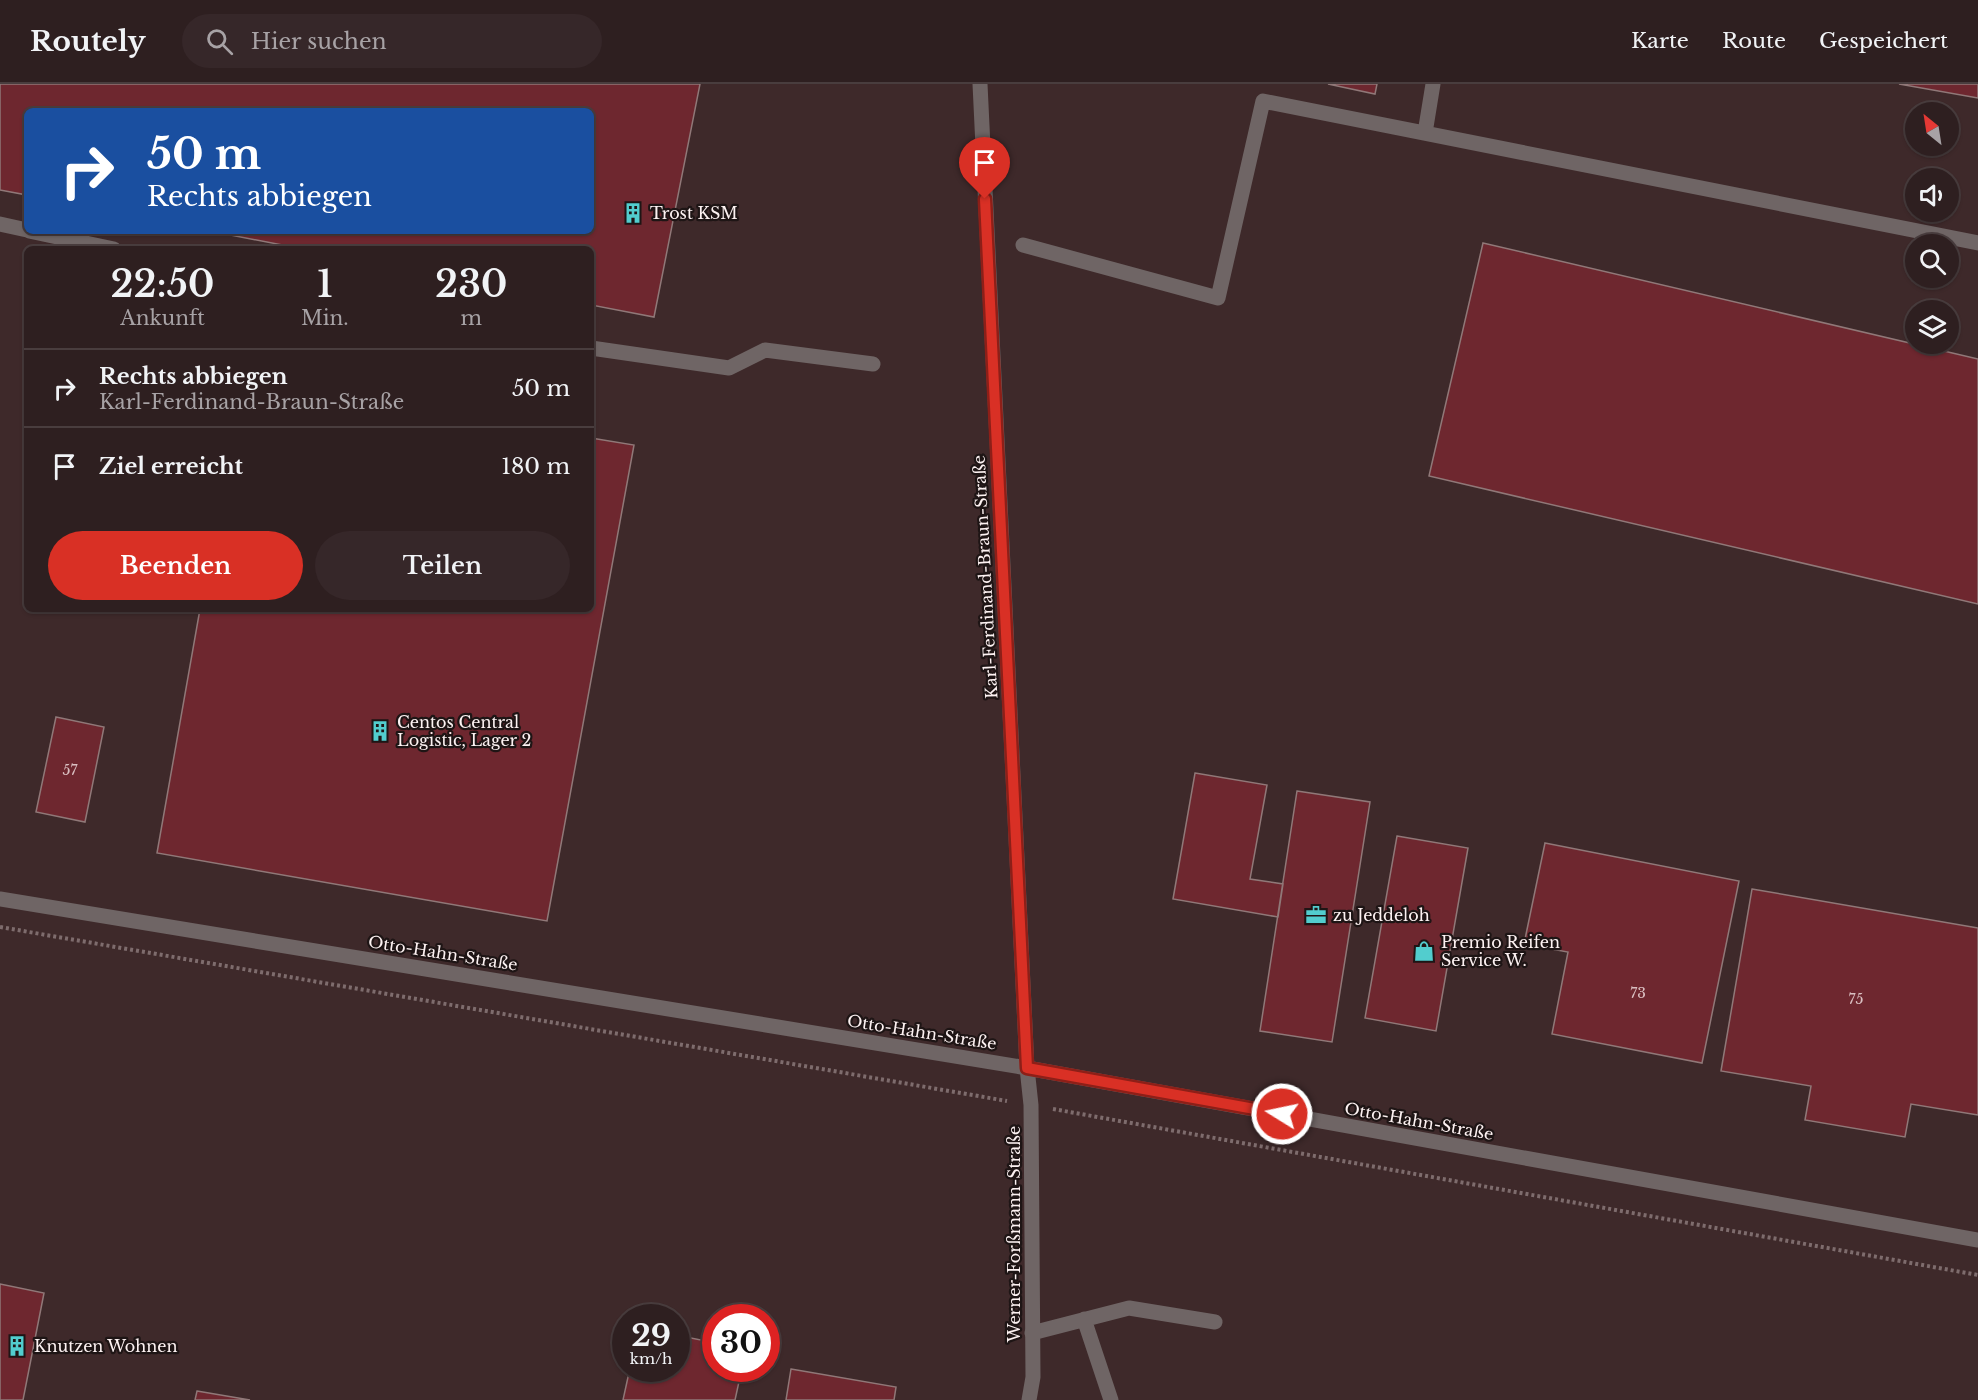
<!DOCTYPE html>
<html lang="de">
<meta charset="utf-8">
<style>
body{margin:0;font-family:"Libre Baskerville",serif;background:#362729;color:#f1f3f6;height:100vh;display:flex;flex-direction:column;font-size:22px;white-space:nowrap}
*{box-sizing:border-box;margin:0}
p{font-size:20px;color:#a7a2a5}
.icon{flex:none;width:33px;height:33px;fill:none;stroke:currentColor;stroke-width:2;stroke-linecap:round;stroke-linejoin:round}
.map{position:relative;flex:1;overflow:hidden}
.sheet{position:absolute;left:24px;top:162px;width:570px;height:366px;display:flex;flex-direction:column;background:#2e1f20;border-radius:9px;box-shadow:0 2px 4px #0004,0 0 0 2px #493d3e}
.sheet>*{flex:none}
.guide{position:absolute;left:24px;top:24px;width:570px;height:126px;border-radius:9px;box-shadow:0 2px 4px #0004,0 0 0 2px #493d3e;background:#1a4fa0;color:#fff;overflow:hidden}
.needle{width:39px;rotate:330deg}
.controls{position:absolute;left:1905px;top:18px;display:grid;gap:12px}
.controls a{display:grid;place-items:center;width:54px;height:54px;border-radius:50%;background:#2e1f20;box-shadow:0 2px 4px #0004,0 0 0 2px #493d3e;font-size:30px}
.speed{position:absolute;left:612px;top:1220px;display:flex;gap:12px;font-size:30px;font-weight:700;text-align:center}
.speed>*{display:grid;place-content:center;width:78px;height:78px;border-radius:50%;background:#2e1f20;box-shadow:0 2px 4px #0004,0 0 0 2px #493d3e;line-height:1}
.speed small{font-size:15px;font-weight:400}
.speed .limit{border:9px solid #d22;background:#fff;color:#111}
.pin{position:absolute;display:grid;place-items:center;width:51px;height:51px;color:#fff;margin:-62px -26px;border-radius:50% 50% 50% 0;rotate:-45deg;box-shadow:0 0 6px #0007}
.pin .icon{rotate:45deg}
.me{position:absolute;width:66px;margin:-33px;rotate:280deg;stroke-linejoin:round;filter:drop-shadow(0 0 4px #0008)}
.turn{display:flex;align-items:center;gap:21px;height:126px;padding:0 24px;font-size:27px}
.turn .icon{width:78px;height:78px;stroke-width:2.5}
.turn b{display:block;font-size:42px;line-height:51px}
.eta{display:flex;justify-content:space-evenly;align-items:center;height:102px;text-align:center}
.eta b{font-size:36px;font-weight:600;line-height:42px}
.action{display:flex;gap:12px;margin-top:auto;padding:12px 24px}
.action a{flex:1;height:69px;border-radius:36px;background:#d93025;color:#fff;font-size:24px;font-weight:600;line-height:69px;text-align:center}
.action a+a{background:#362729;color:#f1f3f6}
ul{padding:0;list-style:none}
li{display:flex;align-items:center;gap:18px;height:78px;padding:0 24px;border-top:2px solid #493d3e}
li div{flex:1}
li b{display:block;font-size:22px}
li em{font-style:normal}
header{display:flex;align-items:center;gap:36px;box-sizing:border-box;height:84px;padding:0 30px;background:#2e1f20;border-bottom:2px solid #493d3e}
header strong{font-size:28px}
nav{display:flex;gap:33px;margin-inline-start:auto;font-size:21px}
.search{width:420px;height:54px;background:#362729;display:flex;align-items:center;gap:15px;box-sizing:border-box;padding:0 21px;border-radius:33px;color:#a7a2a5;font-size:22px}
.map>svg:first-child{display:block}
.building{fill:#6e272f;stroke:#907878;stroke-width:1.5}
.lines{fill:none;stroke-linecap:round;stroke-linejoin:round}
.path{stroke:#7e6c6d;stroke-width:4;stroke-dasharray:3 3;stroke-linecap:butt}
.lane{stroke:#6f6565;stroke-width:15}
.street{stroke:#6f6565;stroke-width:15}
.route-casing{stroke:#8d1f18;stroke-width:15}
.route{stroke:#d93025;stroke-width:10}
.labels{text-anchor:middle;stroke-width:4.5;stroke-linejoin:round;paint-order:stroke}
.number-label{font-size:14px;fill:#d9bfc1}
.poi-label{font-size:16px;fill:#fdf2f2;stroke:#1e1515;text-anchor:start}
.street-label{font-size:16px;fill:#fdf2f2;stroke:#1e1515}
</style>
<header>
<strong>Routely</strong>
<div class="search"><svg class="icon" aria-label="search" viewBox="0 0 24 24"><circle cx="10" cy="10" r="6"/><path d="M15 15l6 6"/></svg>Hier suchen</div>
<nav><a>Karte</a><a>Route</a><a>Gespeichert</a></nav>
</header>
<div class="map">
<svg width="1978" height="1316" viewBox="0 0 1978 1316">
<rect width="100%" height="100%" fill="#3e292a"/>
<!-- building -->
<path class="building" d="M0 0H700L654 233 591 221V165H303L210 147H591V27H27V111L0 106Z
M1328 0H1377L1375 10Z
M1899 0H1978V14Z
M1483 159 1978 275V520L1429 392Z
M591 354 634 361 547 837 157 769 200 525H591Z
M56 633 104 643 85 738 36 728Z
M1195 689 1267 701 1250 795 1283 800 1278 833 1173 815Z
M1297 707 1370 718 1332 958 1260 947Z
M1397 752 1468 764 1436 947 1365 934Z
M1545 759 1739 797 1702 979 1552 950 1568 868 1524 860Z
M1752 805 1978 844V1031L1911 1020 1905 1053 1805 1036 1811 1002 1721 987Z
M0 1200 44 1209 23 1316H0Z
M676 1251 716 1259V1284H742L735 1316H623L630 1284H676Z
M791 1285 896 1303 894 1316H786Z
M197 1307 250 1316H195Z"/>
<g class="lines">
<!-- path -->
<path class="path" d="M0 843 1007 1017
M1053 1025 1978 1191"/>
<!-- lane -->
<path class="lane" d="M1425 49 1433 0
M0 140 27 146
M29 147 114 165
M1023 161 1218 214 1263 17 1978 159
M591 264 729 284 765 266 873 280
M1084 1235 1111 1316
M1032 1249 1129 1224 1215 1238"/>
<!-- street -->
<path class="street" d="M980 0 1027 984 1031 1021 1033 1293 1029 1316
M0 815 1027 984 1978 1156"/>
</g>
<g class="lines">
<!-- route casing -->
<g class="route-casing">
<path id="route" d="M985 115 1027 984 1282 1030"/>
</g>
<!-- route -->
<use href="#route" class="route"/>
</g>
<!-- icons -->
<defs>
<g id="building-bare" transform="scale(1.62)"><path d="M-4-6H4V6H1V3H-1V6H-4ZM-2.5-4.3h1.7v1.8h-1.7ZM.8-4.3h1.7v1.8H.8ZM-2.5-1h1.7V.8h-1.7ZM.8-1h1.7V.8H.8Z" fill="#52cdce" stroke="#1e1515" stroke-width="2.5" paint-order="stroke"/></g>
<g id="office-bare" transform="scale(1.62)"><path d="M-6-3h4V-5.5h4V-3h4V5H-6ZM-1-4.5V-3h2v-1.5ZM-6 0V1H6V0Z" fill="#52cdce" stroke="#1e1515" stroke-width="2.5" paint-order="stroke"/></g>
<g id="shop-bare" transform="scale(1.62)"><path d="M-5-2.5h2.3a2.7 3.5 0 0 1 5.4 0H5L5.5 6h-11ZM-1.5-2.5h3a1.5 2.3 0 0 0-3 0Z" fill="#52cdce" stroke="#1e1515" stroke-width="2.5" paint-order="stroke"/></g>
</defs>
<g fill-rule="evenodd">
<use href="#building-bare" x="633" y="129"/>
<use href="#building-bare" x="380" y="647"/>
<use href="#office-bare" x="1316" y="831"/>
<use href="#shop-bare" x="1424" y="867"/>
<use href="#building-bare" x="17" y="1262"/>
</g>
<g class="labels">
<!-- number labels -->
<g class="number-label">
<text x="70" y="691">57</text>
<text x="1638" y="914">73</text>
<text x="1856" y="920">75</text>
</g>
<!-- poi labels -->
<g class="poi-label">
<text x="650" y="135">Trost KSM</text>
<text x="397" y="644">Centos Central<tspan x="397" dy="18">Logistic, Lager 2</tspan></text>
<text x="1333" y="837">zu Jeddeloh</text>
<text x="1441" y="864">Premio Reifen<tspan x="1441" dy="18">Service W.</tspan></text>
<text x="34" y="1268">Knutzen Wohnen</text>
</g>
<!-- street labels -->
<g class="street-label">
<text transform="translate(985 493) rotate(-93)" y="6">Karl-Ferdinand-Braun-Straße</text>
<text transform="translate(443 869) rotate(9)" y="6">Otto-Hahn-Straße</text>
<text transform="translate(922 948) rotate(9)" y="6">Otto-Hahn-Straße</text>
<text transform="translate(1419 1037) rotate(10)" y="6">Otto-Hahn-Straße</text>
<text transform="translate(1014 1150) rotate(-90)" y="6">Werner-Forßmann-Straße</text>
</g>
</g>
</svg>
<div class="controls">
<a><svg class="needle" viewBox="-14 -14 28 28"><path d="M0-13l5 13h-10z" fill="#e53935"/><path d="M0 13l5-13h-10z" fill="#a7a2a5"/></svg></a>
<a><svg class="icon" aria-label="sound" viewBox="0 0 24 24"><path d="M4 9h4l5-4v14l-5-4H4zM17 9q2 3 0 6"/></svg></a>
<a><svg class="icon" aria-label="search" viewBox="0 0 24 24"><circle cx="10" cy="10" r="6"/><path d="M15 15l6 6"/></svg></a>
<a><svg class="icon" aria-label="layers" viewBox="0 0 24 24"><path d="M12 4l9 5-9 5-9-5zM3 14l9 5 9-5"/></svg></a>
</div>
<div class="speed"><div>29<small>km/h</small></div><div class="limit">30</div></div>
<div class="pin" style="left:985px;top:115px;background:#d93025"><svg class="icon" aria-label="arrive" viewBox="0 0 24 24"><path d="M6 21V4h12l-3 4 3 4H6"/></svg></div>
<svg class="me" style="left:1282px;top:1030px" viewBox="-20 -20 40 40"><circle r="17" fill="#d93025" stroke="#fff" stroke-width="3"/><path d="M0-11L8 9 0 5-8 9z" fill="#fff"/></svg>
<div class="guide">
<div class="turn"><svg class="icon" aria-label="right" viewBox="0 0 24 24"><path d="M7 20v-9h11M14 6l5 5-5 5"/></svg><div><b>50 m</b>Rechts abbiegen</div></div>
</div>
<section class="sheet">
<div class="eta">
<div><b>22:50</b><p>Ankunft</p></div>
<div><b>1</b><p>Min.</p></div>
<div><b>230</b><p>m</p></div>
</div>
<ul>
<li><svg class="icon" aria-label="right" viewBox="0 0 24 24"><path d="M7 20v-9h11M14 6l5 5-5 5"/></svg><div><b>Rechts abbiegen</b><p>Karl-Ferdinand-Braun-Straße</p></div><em>50 m</em></li>
<li><svg class="icon" aria-label="arrive" viewBox="0 0 24 24"><path d="M6 21V4h12l-3 4 3 4H6"/></svg><div><b>Ziel erreicht</b></div><em>180 m</em></li>
</ul>
<div class="action"><a>Beenden</a><a>Teilen</a></div>
</section>
</div>
